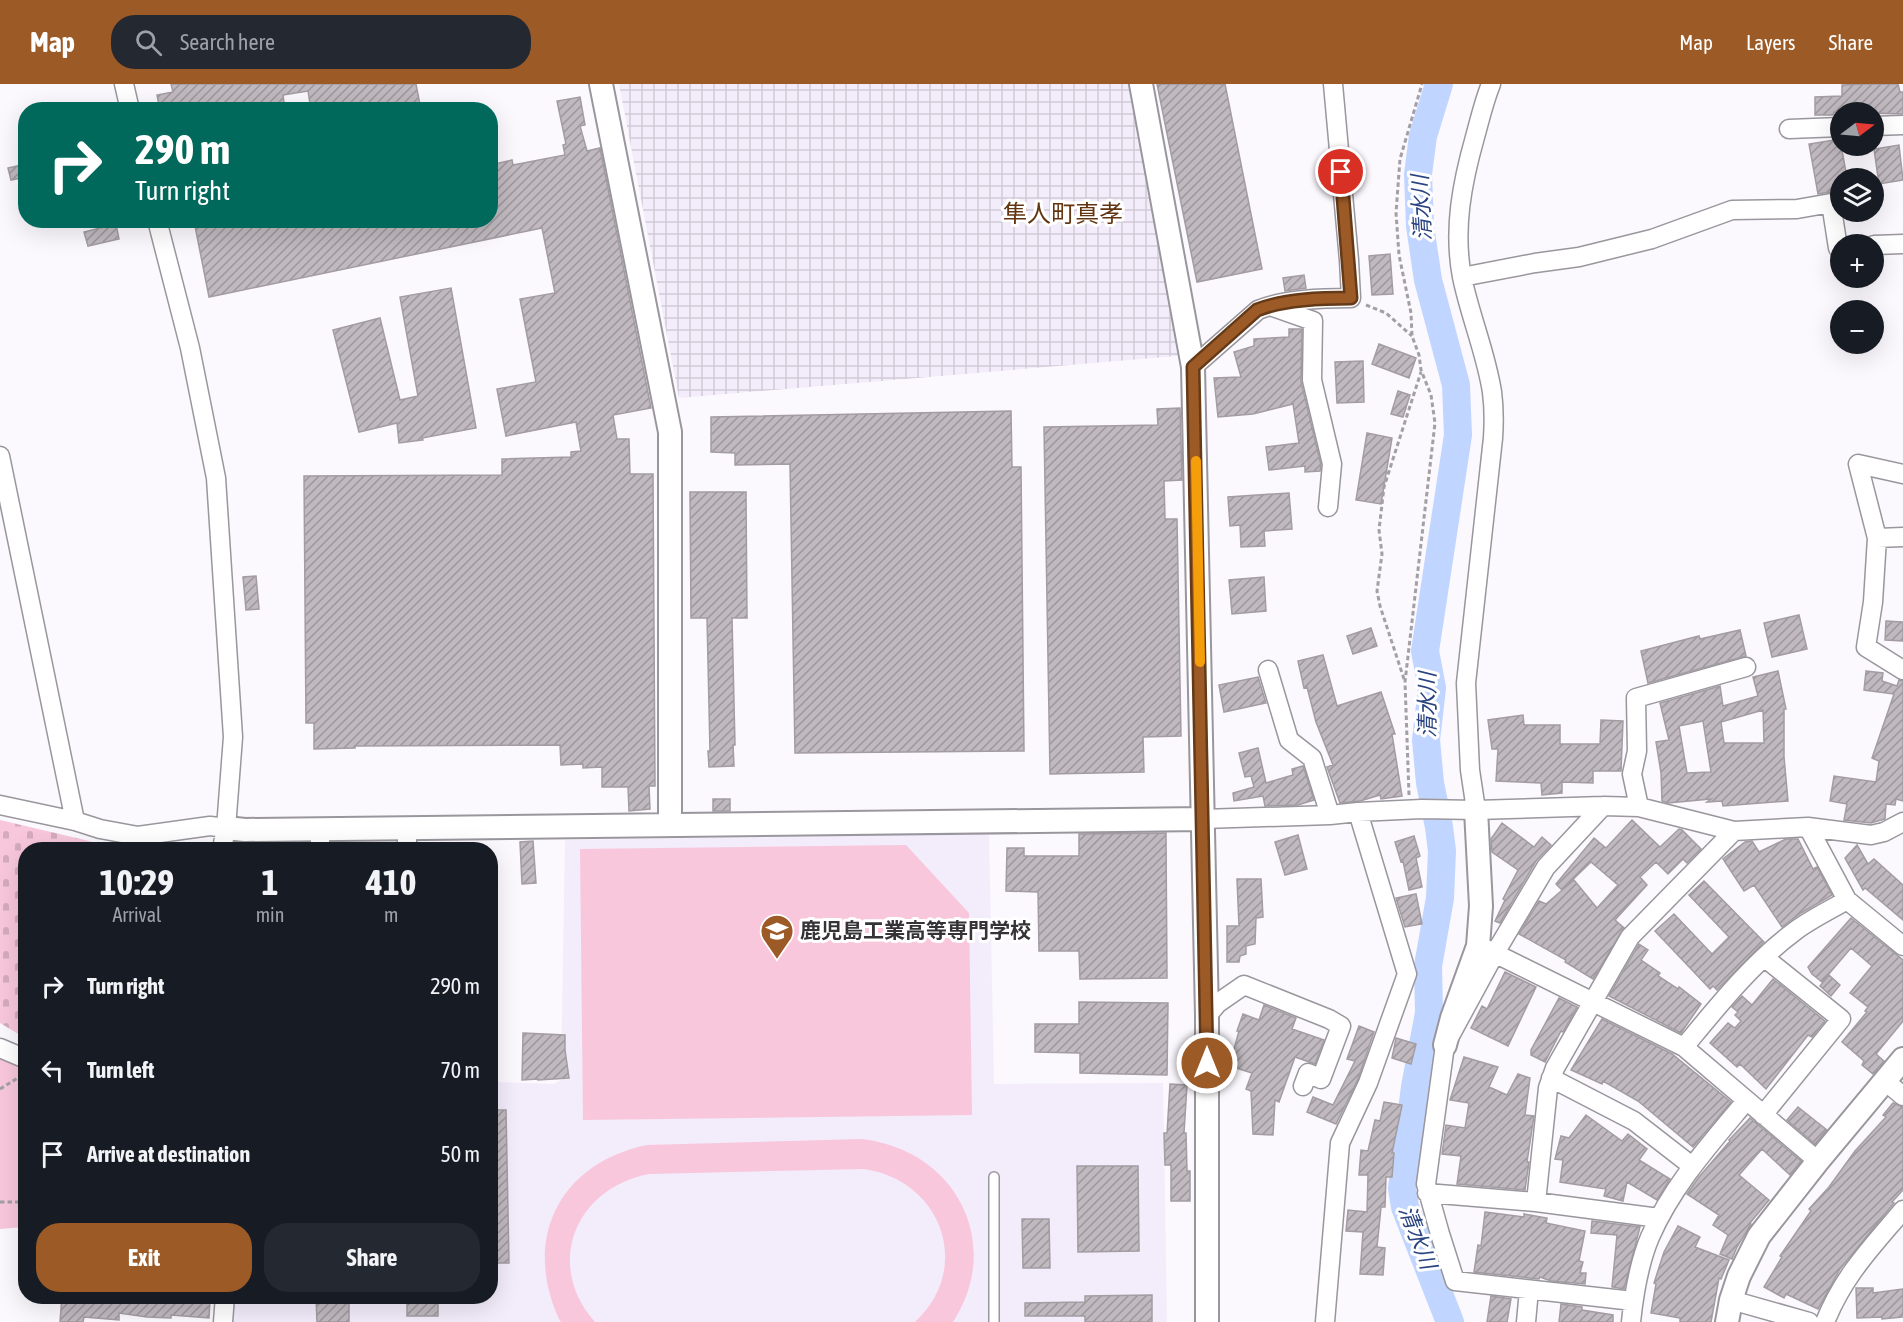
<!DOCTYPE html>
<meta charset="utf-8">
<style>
body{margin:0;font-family:"Asap Condensed","Noto Sans JP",sans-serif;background:#242831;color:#f1f3f6;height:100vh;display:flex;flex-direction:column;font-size:22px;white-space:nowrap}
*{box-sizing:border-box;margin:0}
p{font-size:20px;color:#9ea1a6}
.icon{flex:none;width:33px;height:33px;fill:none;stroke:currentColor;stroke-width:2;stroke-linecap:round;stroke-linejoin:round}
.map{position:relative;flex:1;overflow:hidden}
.sheet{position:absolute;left:18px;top:758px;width:480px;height:462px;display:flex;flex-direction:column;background:#171b24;border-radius:24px;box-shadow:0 6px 24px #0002}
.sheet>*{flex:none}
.top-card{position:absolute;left:18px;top:18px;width:480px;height:126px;border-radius:24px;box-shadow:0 6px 24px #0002;background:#00695c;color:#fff;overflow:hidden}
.needle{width:39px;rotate:74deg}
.controls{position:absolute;left:1830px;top:18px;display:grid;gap:12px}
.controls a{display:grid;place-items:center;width:54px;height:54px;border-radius:50%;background:#171b24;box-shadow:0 6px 24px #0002;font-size:30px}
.pin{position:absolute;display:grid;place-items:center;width:51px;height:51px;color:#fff;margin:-26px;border:3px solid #fff;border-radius:50%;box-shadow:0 2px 6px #0007}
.me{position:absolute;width:66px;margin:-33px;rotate:0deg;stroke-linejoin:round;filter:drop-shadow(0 0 4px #0008)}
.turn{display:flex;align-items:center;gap:21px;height:126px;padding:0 18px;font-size:27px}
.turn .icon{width:78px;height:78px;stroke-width:2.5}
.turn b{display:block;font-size:42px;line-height:51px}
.eta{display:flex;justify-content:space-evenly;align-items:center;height:102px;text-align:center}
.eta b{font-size:36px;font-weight:700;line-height:42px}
.action{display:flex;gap:12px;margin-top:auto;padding:12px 18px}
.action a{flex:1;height:69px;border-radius:24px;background:#9c5a27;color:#fff;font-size:24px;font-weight:700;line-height:69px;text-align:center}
.action a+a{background:#242831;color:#f1f3f6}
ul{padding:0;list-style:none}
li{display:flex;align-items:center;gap:18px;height:84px;padding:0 18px}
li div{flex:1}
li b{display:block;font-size:22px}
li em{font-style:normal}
header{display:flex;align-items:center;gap:36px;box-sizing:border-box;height:84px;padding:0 30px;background:#9c5a27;color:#fff}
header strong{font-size:28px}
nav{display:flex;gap:33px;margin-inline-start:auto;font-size:21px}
.search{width:420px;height:54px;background:#242831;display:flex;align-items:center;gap:15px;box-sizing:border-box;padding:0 21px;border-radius:24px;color:#9ea1a6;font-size:22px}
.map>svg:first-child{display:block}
.built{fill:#f3ecfb}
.industrial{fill:url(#industrial-grid)}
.cemetery{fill:url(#cemetery-stones)}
.green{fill:#f8c7dc}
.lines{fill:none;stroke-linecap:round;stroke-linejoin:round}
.river{stroke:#c0d5ff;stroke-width:28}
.building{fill:url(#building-hatch);stroke:#a39ca2;stroke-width:1.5;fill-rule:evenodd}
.service-casing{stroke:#9a969d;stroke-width:12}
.minor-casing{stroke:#9a969d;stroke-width:21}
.tertiary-casing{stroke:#9a969d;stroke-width:26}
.path{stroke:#a2a0a4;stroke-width:3;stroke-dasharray:4.5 3;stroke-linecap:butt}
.service{stroke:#fff;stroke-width:9}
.minor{stroke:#fff;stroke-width:18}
.tertiary{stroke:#fff;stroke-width:22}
.route-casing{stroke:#653a19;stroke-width:15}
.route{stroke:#9c5a27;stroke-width:10}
.slow{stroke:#f59e0b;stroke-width:10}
.labels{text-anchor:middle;stroke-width:6;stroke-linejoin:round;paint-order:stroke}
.poi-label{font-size:21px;font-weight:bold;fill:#353336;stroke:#fff;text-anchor:start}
.water-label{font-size:22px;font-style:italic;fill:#2a4481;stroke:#fff}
.quarter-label{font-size:24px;fill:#623512;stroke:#fff}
</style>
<header>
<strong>Map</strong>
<div class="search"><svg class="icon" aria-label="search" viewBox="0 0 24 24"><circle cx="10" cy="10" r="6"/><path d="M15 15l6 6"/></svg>Search here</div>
<nav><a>Map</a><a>Layers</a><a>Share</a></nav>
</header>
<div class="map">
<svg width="1903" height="1238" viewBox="0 0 1903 1238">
<defs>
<pattern id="industrial-grid" width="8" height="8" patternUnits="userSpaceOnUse" patternTransform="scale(1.5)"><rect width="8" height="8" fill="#f3ecfb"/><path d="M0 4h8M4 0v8" fill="none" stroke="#d1cbd8"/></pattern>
<pattern id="cemetery-stones" width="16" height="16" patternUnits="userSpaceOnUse" patternTransform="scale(1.5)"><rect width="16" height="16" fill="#f8c7dc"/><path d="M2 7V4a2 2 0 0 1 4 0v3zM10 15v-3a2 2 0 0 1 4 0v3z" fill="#d5abbd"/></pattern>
<pattern id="building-hatch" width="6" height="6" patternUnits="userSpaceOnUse" patternTransform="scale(1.5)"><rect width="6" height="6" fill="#c0b9bf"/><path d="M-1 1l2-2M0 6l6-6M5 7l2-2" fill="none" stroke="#9d979c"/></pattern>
</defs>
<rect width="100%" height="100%" fill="#fbf8fe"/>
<!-- built -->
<path class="built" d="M989 750 994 1000 1163 999 1167 1238H223L225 1212H490L491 998 554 1000 561 996 565 756Z"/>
<!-- industrial -->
<path class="industrial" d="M619 0H1135L1189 271 679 314Z"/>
<!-- cemetery -->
<path class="cemetery" d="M0 736 89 757 114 765H26L25 954 0 939Z"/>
<!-- green -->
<path class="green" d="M906 761 969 829 972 1031 583 1036 580 765Z
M0 972 26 984 25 1143 0 1145Z
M861 1055C954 1065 1005 1157 953 1238H915C974 1183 941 1096 864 1085L649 1090C575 1104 544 1181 595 1238H561L559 1235C522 1154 560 1079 647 1061Z"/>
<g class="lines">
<!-- river -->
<path class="river" d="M1439 0 1423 52 1418 90 1420 142 1428 196 1456 301 1458 351 1425 567 1432 604 1426 656 1430 699 1439 743 1442 767 1440 814 1428 882 1429 929 1415 1003 1402 1104 1405 1123 1450 1238"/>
</g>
<!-- building -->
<path class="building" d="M171 0H416L421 26H365V20L338 26H311L308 7 283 11 285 26H160L157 11 173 8Z
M1157 0H1225L1262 185 1197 198Z
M1867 0H1898L1900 8H1903V30L1834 28V31H1815V13L1842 12V1Z
M580 13 585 41 580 42 587 67 600 64 651 324 613 331 617 355H629L630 390H653L655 702H649L650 725 629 727 628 703H602V683L583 684V680L561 681 560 661 355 662V664L314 665V639H306L304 392 502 391V375L571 373V368L581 367 576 338 506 352 497 305 536 298 520 215 555 209 542 144 209 213 195 142 222 136H490V81L512 76 513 81 565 71 563 61 566 60 557 17Z
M1840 55 1847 94H1840V111L1830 108 1818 110 1809 60Z
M1899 61 1903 96 1879 100 1874 65Z
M26 80V93L11 96 8 84Z
M116 140 119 155 88 162 84 148Z
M1390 170 1393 210 1372 211 1369 172Z
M1304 191 1306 204 1285 207 1283 194Z
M451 204 476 344 422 354 423 356 399 359 397 339 359 348 333 246 380 234 400 316 418 312 400 213Z
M1289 245H1302L1301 298 1321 381 1320 387 1305 388V382L1269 386 1266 363 1299 359 1293 320 1253 330 1218 333 1214 294 1241 293 1234 268 1254 262V255L1289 253Z
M1379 260 1416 274 1409 294 1372 280Z
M1363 277 1364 318 1337 319 1335 278Z
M1398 307 1410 311 1403 333 1391 330Z
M1180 324 1182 396 1164 397 1165 435H1177L1181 652 1143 653 1144 688 1050 690 1044 343 1158 341 1157 325Z
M1011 327 1012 383H1021L1024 667 795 669 790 380 735 381V369L711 368V333Z
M1367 349 1392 354 1381 420 1356 416Z
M690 408H746L747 534H732L735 661H733L734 682 709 683 708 667H710L707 534H691Z
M1289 409 1292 445 1264 447 1265 462 1241 463 1240 441 1230 442 1228 413Z
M256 492 259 525 246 526 243 493Z
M1264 493 1266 527 1232 530 1229 496Z
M1799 531 1807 565 1772 573 1764 539Z
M1886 537 1903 538V557L1885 556Z
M1371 544 1377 562 1353 570 1347 552Z
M1740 546 1746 572 1648 599 1641 567 1699 552 1700 555Z
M1323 571 1337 622 1381 608 1395 650H1392L1402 712 1381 715 1380 711 1360 717 1340 719 1327 683 1333 681 1316 638 1307 603 1304 604 1298 577Z
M1778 587 1786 625H1784V673L1788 717 1723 722 1722 717 1707 718 1711 715 1668 719 1662 717 1661 689 1656 658 1669 656 1660 619 1720 602 1723 622 1758 612 1753 593ZM1763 626 1764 659H1724L1721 638ZM1703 637 1711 688 1687 689 1679 642Z
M1866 587 1883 589 1882 597 1897 602 1899 596 1903 597V717L1896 715 1895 721 1886 720 1885 735 1871 739 1844 736 1847 720 1830 717 1834 692 1876 698 1879 677 1872 674 1894 610 1864 606Z
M1258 593 1266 619 1224 628 1219 601Z
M1523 631 1524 641H1560V660H1600L1601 636 1623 637 1621 687H1593V699L1562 698V709L1542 711 1541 699 1496 697 1498 665H1492L1488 636Z
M1258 664 1266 699 1293 691 1292 685 1303 682 1314 716 1298 721 1265 722 1263 712 1234 717 1233 709 1254 703 1251 692 1245 693 1239 669Z
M713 715H730V727H713Z
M1632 736 1660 763 1679 745 1682 746 1701 765 1687 779 1683 775 1668 790 1656 778 1640 793 1647 801 1615 836 1624 844 1593 895 1565 878 1566 876 1519 850 1539 817 1546 820 1574 796 1597 824 1618 801 1591 778 1562 806 1556 800 1594 754 1606 764Z
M1502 739 1534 763 1542 753 1551 761 1536 777 1500 839 1495 837 1505 816 1503 815 1518 786 1492 768 1491 755Z
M1166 749 1167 894 1080 895 1079 867H1039L1038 808 1006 807 1007 764H1024V772H1079V750Z
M1298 751 1307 785 1285 791 1275 758Z
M1414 752 1420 772 1416 774 1422 803 1409 806 1403 777 1401 778 1395 758Z
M1786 755H1798L1813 785 1817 783 1832 811 1801 829 1782 843 1754 801 1744 807 1723 775 1745 758 1752 757 1759 768Z
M533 757 536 799 522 800 520 758Z
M1857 761 1868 780 1874 775 1903 801V836L1865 804 1863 806 1845 774Z
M1237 795H1261L1263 833 1256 834 1255 860 1246 862V870L1240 872 1239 878H1227V842H1239Z
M1704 797 1764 858 1717 906 1713 902 1710 905 1655 847 1674 830 1712 870 1729 853 1689 811Z
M1416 810 1422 840 1405 843 1396 814Z
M1851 834 1903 876V937L1876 970 1884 977 1873 990 1862 981 1864 977 1842 958 1867 928 1865 927 1868 923 1850 909 1872 882 1851 864 1822 898 1812 890 1808 883Z
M1639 860 1648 866 1641 876 1660 889 1658 892 1678 905 1679 903 1701 920 1681 949 1609 912Z
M1505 888 1536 903 1508 962 1471 944 1482 922 1487 925Z
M1829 891 1840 901 1831 912 1820 902Z
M1773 895 1825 937 1812 953 1808 951 1766 1005 1740 980 1737 983 1710 959 1728 939 1735 944 1741 937 1735 931 1738 928 1732 923 1742 912 1752 921Z
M1559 914 1577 923 1563 948 1561 947 1545 978 1531 971V966Z
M1079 918 1168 919 1167 991 1080 989V969L1035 968V940H1079Z
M1264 921 1296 934 1292 945 1324 956 1315 980 1295 973 1279 1018 1275 1016 1273 1051 1253 1050 1251 1007 1246 1005 1252 989 1233 983 1236 973 1232 972 1239 947H1237L1243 930 1259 936Z
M1602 935 1672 970 1731 1018 1693 1063 1638 1017 1603 997 1602 1000 1571 986Z
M1359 942 1374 948 1358 995 1336 1040 1307 1028 1313 1013 1333 1021 1355 977 1347 975Z
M523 949 565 951V966L569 994 538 996V995L522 996Z
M1396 954 1416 960 1411 980 1392 974Z
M1464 973 1498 983 1489 1003 1507 1011 1518 990 1530 994 1525 1031 1534 1032 1527 1078H1529L1525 1106 1457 1100 1461 1072 1442 1070 1446 1041 1465 1044 1469 1019 1450 1016Z
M1170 1000 1187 1001 1184 1049H1186L1187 1087H1190V1117H1171V1081H1165L1164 1049H1167Z
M1384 1018 1402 1021 1392 1069H1394L1392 1093H1386L1385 1123H1381L1377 1163 1385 1164 1383 1191 1360 1190 1363 1148 1346 1147 1348 1126 1367 1128 1368 1091H1359L1361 1066 1368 1067 1375 1036 1380 1037Z
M1893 1019 1903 1023V1106L1892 1118 1894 1119 1840 1185 1818 1225 1786 1210 1784 1214 1764 1203 1782 1173 1780 1172 1811 1127 1809 1125 1829 1103 1855 1067 1886 1033 1883 1031Z
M1798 1023 1827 1046 1815 1060 1787 1036Z
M490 1026H506L509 1179H490Z
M1586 1031 1622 1057 1628 1050 1647 1065 1639 1076 1670 1095 1657 1116 1627 1098 1623 1117 1604 1112 1606 1105 1560 1098 1563 1076 1555 1075 1561 1052 1569 1054Z
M1750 1034 1801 1077 1790 1091 1762 1065 1739 1091 1769 1116 1750 1139 1751 1140 1737 1163 1732 1175 1720 1170 1728 1151 1713 1141 1719 1131 1687 1110 1699 1093 1730 1057 1729 1056Z
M1077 1082H1138L1139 1167 1078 1168Z
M1485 1128 1524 1133V1130L1547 1134 1546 1139 1585 1147 1579 1177 1583 1178 1580 1189H1586L1585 1200 1551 1197 1540 1193 1539 1195 1474 1188 1478 1161 1481 1162Z
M1022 1135H1049L1050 1184H1023Z
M1592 1137 1640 1143 1624 1205 1612 1203 1617 1151 1591 1149Z
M1678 1142 1700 1153 1695 1163 1729 1176 1721 1195 1719 1194 1711 1238H1680V1234L1651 1229 1656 1200 1654 1199 1664 1168Z
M1856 1204H1873V1209L1903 1205V1233L1882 1235V1233L1857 1234Z
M1152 1211V1238H1085V1232H1025V1219L1085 1218V1212Z
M62 1212 132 1214 155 1218V1213L210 1216 209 1234 171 1231V1234L147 1233 119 1229V1236L84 1233 83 1238H60Z
M316 1212H349V1238H317Z
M407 1212H438V1232H407Z
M1491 1212 1511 1215 1507 1238H1487Z
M1561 1220 1582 1223V1226L1613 1231V1238H1559Z"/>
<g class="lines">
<!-- service casing -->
<g class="service-casing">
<path id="service" d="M994 1093V1238"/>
</g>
<!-- minor casing -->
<g class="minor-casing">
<path id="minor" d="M124 0 130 26
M1874 42 1903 41
M1789 45 1840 43
M157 136 190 264 216 394 233 653 226 744 222 765
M1874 161 1903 160
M1462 193 1535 179 1579 173 1652 155 1732 126 1797 125 1831 119 1838 164H1840
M1273 223 1313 237 1312 296 1332 380 1328 423
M1193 283 1258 226C1284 215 1322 214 1351 214L1349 176 1333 0
M0 372 75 737
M1903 390 1858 380 1877 454 1873 518 1866 563 1903 586
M1877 454 1903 453
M1268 586 1289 656 1312 674 1330 731
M0 721 75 737 100 745 138 752 210 742 226 744
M1603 722 1546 783 1495 869 1445 961 1426 1100 1440 1150 1455 1197 1633 1217
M1639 723 1632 690 1637 667 1636 614 1746 583
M1476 726 1470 686 1466 599 1493 354C1494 339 1494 323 1492 308 1486 269 1470 232 1462 193 1453 145 1462 99 1475 53 1480 35 1484 17 1491 0
M1203 735 1330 731 1358 728 1422 725 1476 726 1603 722 1639 723 1734 747 1808 743 1871 751 1884 748 1903 738
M1808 743 1847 816 1903 862
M407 745V765
M320 746V765
M1486 865 1684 963 1818 1077
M1207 932 1218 919 1244 901 1329 935 1341 942 1321 995 1308 989 1303 1002
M1684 963C1718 922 1752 879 1795 847 1811 835 1830 826 1847 816
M0 964 26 975
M1551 994 1634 1037 1692 1082
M1885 997 1903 1012
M1763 1031 1841 935 1765 874
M1427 1109 1536 1118 1659 1134
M1536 1118 1548 1004 1555 984 1630 853 1734 747
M1731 1216 1809 1238
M223 1238 225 1212
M1325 1238 1340 1059 1368 999 1407 890 1358 728
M1526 1238 1529 1206
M1631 1238C1634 1209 1639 1179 1650 1153 1672 1102 1711 1059 1746 1017
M1825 1238C1844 1191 1871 1164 1903 1126"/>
</g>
<!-- tertiary casing -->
<g class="tertiary-casing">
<path id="tertiary" d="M601 0 670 348V741
M1141 0 1193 283 1207 932V1238
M226 744 245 746 1203 735
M1445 961 1452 934 1478 862 1481 822 1476 726
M1727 1238 1731 1216 1739 1192 1759 1152 1818 1077 1903 975"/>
</g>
<!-- path -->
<path class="path" d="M1366 221 1386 229 1412 252
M1404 595 1380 522 1377 507 1382 470 1379 446 1384 403 1421 288
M1409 711 1405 598 1435 339 1431 311 1421 286 1419 271 1412 252 1411 229 1399 171 1396 129 1400 75 1422 0
M0 1005 21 992
M0 1118H26"/>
<!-- service -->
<use href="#service" class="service"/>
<!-- minor -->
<use href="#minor" class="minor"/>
<!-- tertiary -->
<use href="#tertiary" class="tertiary"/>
</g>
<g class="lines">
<!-- route casing -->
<g class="route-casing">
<path id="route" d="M1207 979 1193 283 1257 226C1284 215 1322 214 1351 214L1341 88"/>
</g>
<!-- route -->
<use href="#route" class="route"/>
<!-- slow -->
<path class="slow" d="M1196 377 1200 578"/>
</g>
<!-- icons -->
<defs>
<g id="university-pin" transform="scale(1.725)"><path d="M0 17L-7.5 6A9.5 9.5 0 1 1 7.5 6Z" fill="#9c5a27" stroke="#fff"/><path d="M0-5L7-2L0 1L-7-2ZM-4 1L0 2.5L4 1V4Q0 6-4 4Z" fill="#fff"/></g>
</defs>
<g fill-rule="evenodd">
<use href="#university-pin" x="777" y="847"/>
</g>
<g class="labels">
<!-- poi labels -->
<g class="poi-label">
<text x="800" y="854">鹿児島工業高等専門学校</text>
</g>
<!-- water labels -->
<g class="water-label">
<text transform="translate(1421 124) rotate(-93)" y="8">清水川</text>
<text transform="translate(1427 621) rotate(-90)" y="8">清水川</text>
<text transform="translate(1418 1153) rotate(69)" y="8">清水川</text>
</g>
<!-- quarter labels -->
<g class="quarter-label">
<text x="1063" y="138">隼人町真孝</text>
</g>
</g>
</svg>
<div class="controls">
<a><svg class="needle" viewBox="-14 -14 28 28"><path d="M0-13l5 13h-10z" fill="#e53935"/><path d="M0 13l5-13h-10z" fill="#9ea1a6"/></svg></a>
<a><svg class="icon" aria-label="layers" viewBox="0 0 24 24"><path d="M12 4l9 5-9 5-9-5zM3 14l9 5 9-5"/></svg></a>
<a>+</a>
<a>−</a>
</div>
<div class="pin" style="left:1341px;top:88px;background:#d93025"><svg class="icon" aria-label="arrive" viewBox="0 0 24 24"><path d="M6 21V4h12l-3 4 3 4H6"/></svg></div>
<svg class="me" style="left:1207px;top:979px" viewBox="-20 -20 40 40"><circle r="17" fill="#9c5a27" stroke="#fff" stroke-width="3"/><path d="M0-11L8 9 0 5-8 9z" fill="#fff"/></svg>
<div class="top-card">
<div class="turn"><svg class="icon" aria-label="right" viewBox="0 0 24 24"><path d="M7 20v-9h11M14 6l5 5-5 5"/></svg><div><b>290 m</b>Turn right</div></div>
</div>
<section class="sheet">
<div class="eta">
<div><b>10:29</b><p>Arrival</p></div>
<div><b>1</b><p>min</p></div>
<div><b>410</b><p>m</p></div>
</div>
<ul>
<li><svg class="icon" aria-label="right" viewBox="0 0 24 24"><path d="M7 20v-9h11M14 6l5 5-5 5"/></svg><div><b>Turn right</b></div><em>290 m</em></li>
<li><svg class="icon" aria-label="left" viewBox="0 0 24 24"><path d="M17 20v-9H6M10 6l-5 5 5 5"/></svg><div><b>Turn left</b></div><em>70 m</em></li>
<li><svg class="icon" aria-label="arrive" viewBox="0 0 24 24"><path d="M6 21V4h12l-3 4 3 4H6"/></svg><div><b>Arrive at destination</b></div><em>50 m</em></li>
</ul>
<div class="action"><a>Exit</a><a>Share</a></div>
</section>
</div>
